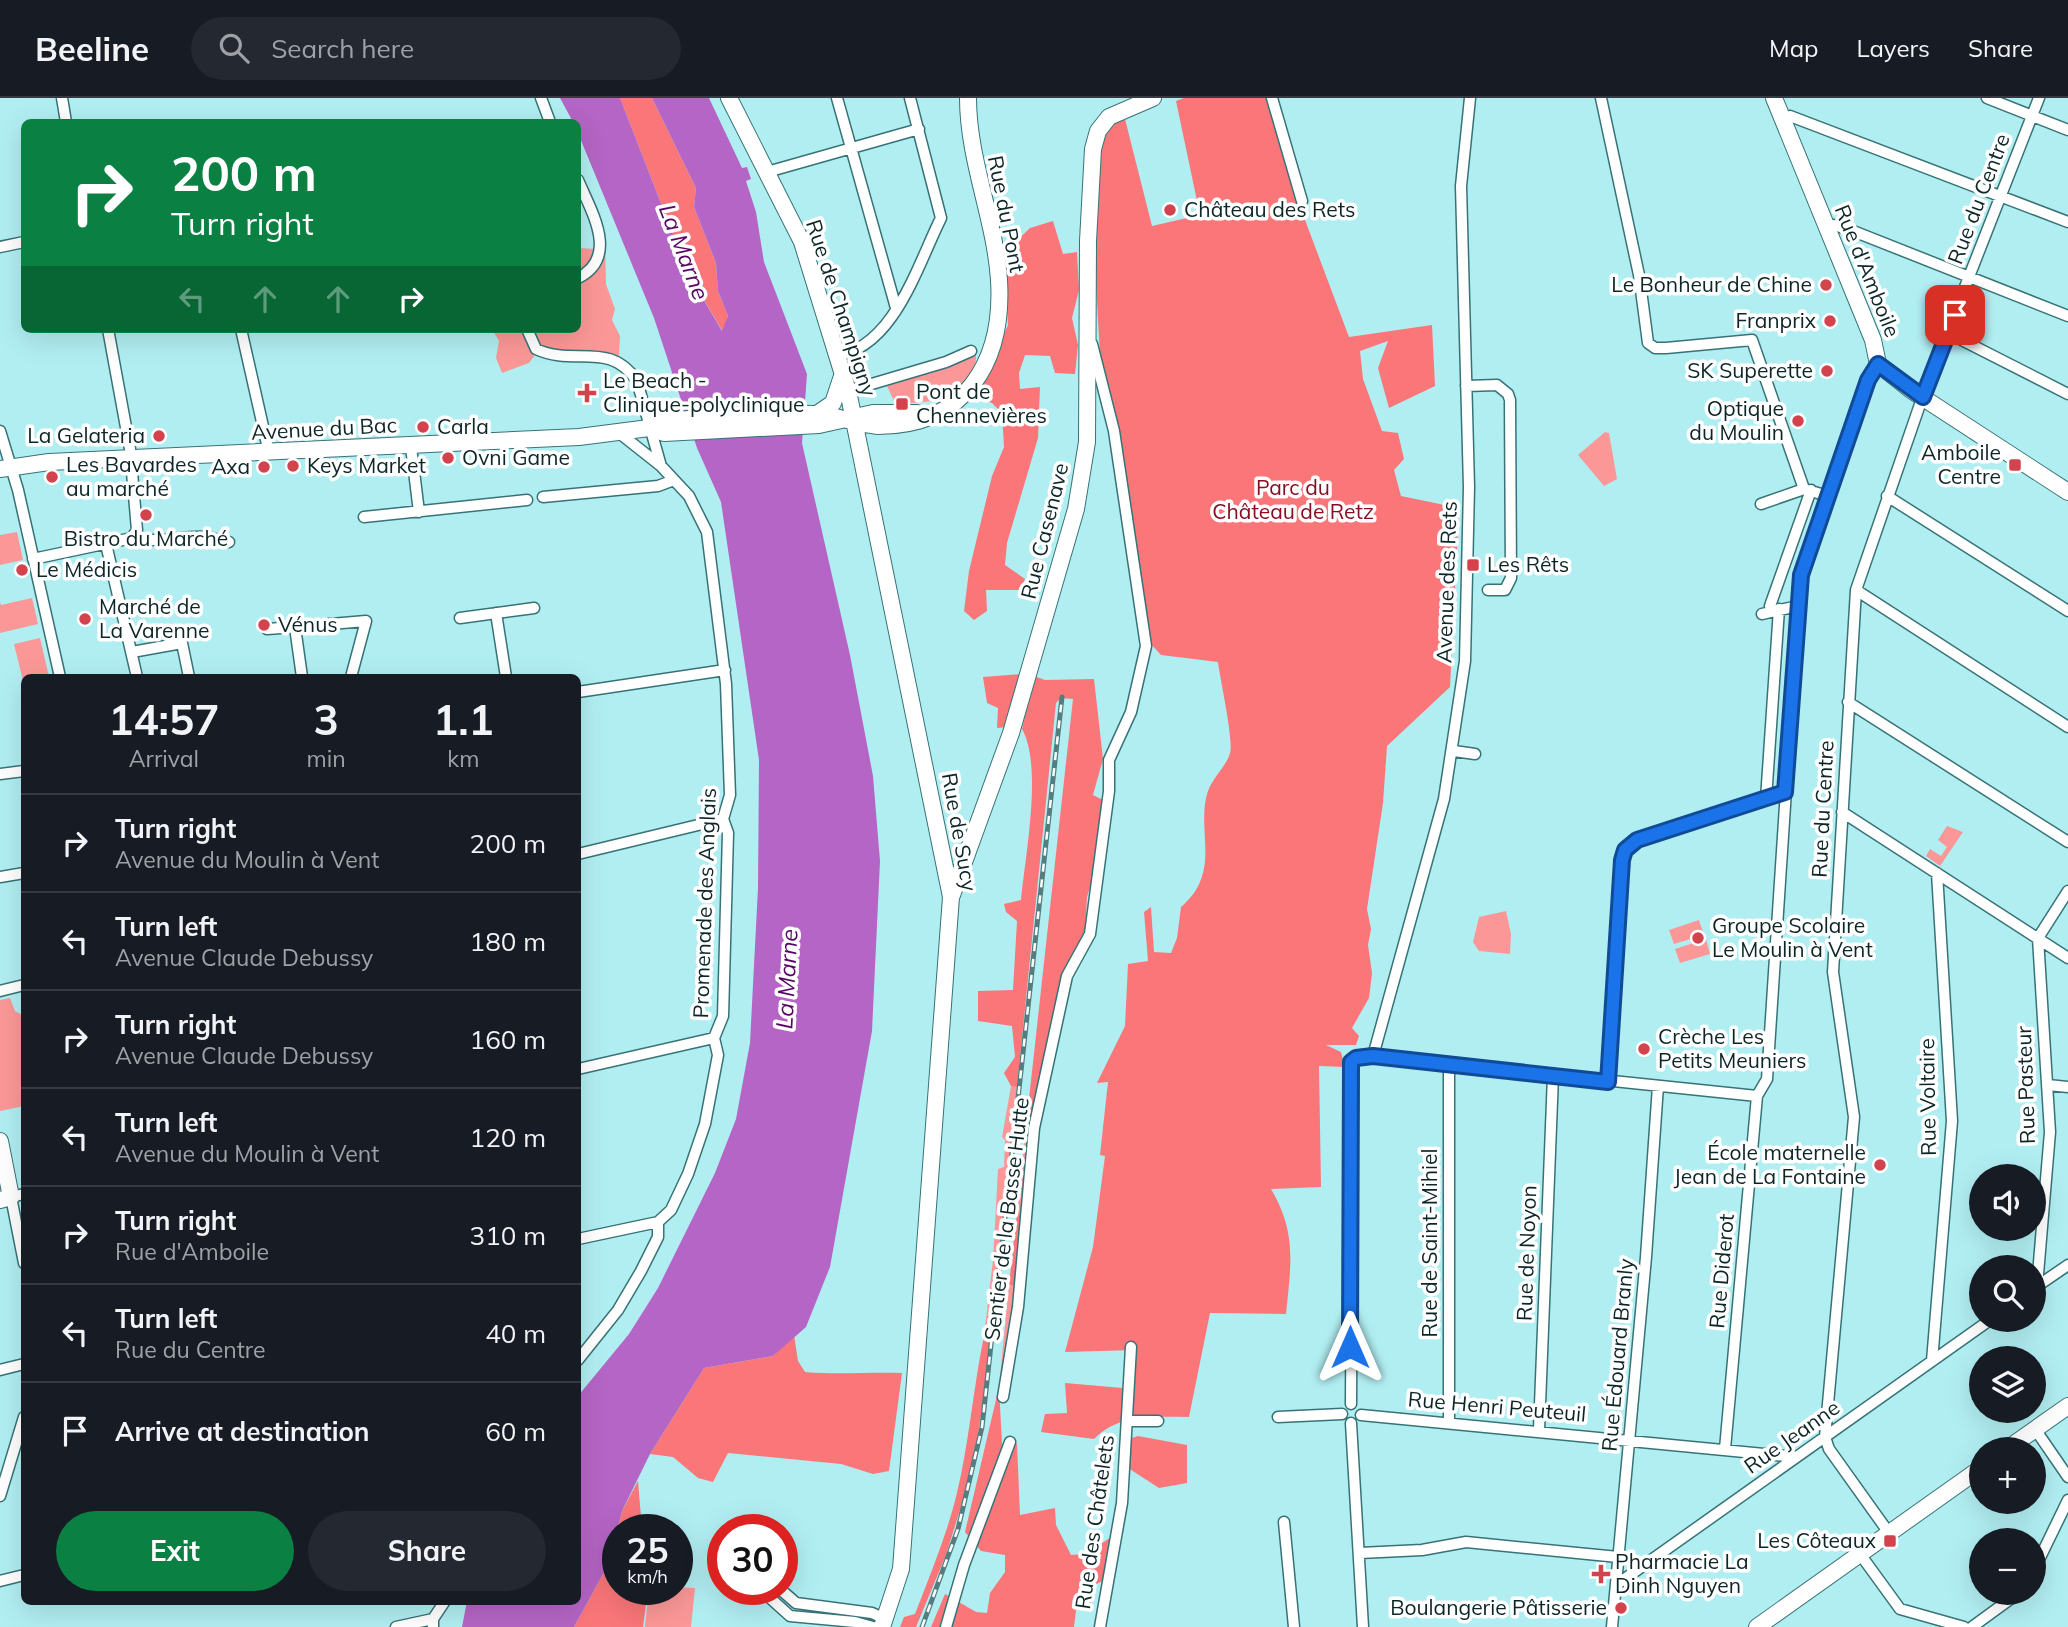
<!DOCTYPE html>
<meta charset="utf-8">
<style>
body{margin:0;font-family:Mulish,sans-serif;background:#242831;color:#f1f3f6;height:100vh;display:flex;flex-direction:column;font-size:26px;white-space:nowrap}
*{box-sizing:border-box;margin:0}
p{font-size:23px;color:#9ea1a6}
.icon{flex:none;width:38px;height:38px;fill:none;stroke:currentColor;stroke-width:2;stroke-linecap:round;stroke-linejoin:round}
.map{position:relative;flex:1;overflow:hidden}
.panel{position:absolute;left:21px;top:576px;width:560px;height:931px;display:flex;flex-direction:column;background:#171b24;border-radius:10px;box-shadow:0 7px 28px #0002}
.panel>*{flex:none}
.banner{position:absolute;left:21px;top:21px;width:560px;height:214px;border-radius:10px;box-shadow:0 7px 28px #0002;background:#0b8043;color:#fff;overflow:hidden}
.fabs{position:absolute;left:1969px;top:1066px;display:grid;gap:14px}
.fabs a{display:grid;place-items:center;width:77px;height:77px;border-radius:50%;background:#171b24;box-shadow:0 7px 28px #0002;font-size:35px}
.speed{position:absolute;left:602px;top:1416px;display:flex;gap:14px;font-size:35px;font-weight:700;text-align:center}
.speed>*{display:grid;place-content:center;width:91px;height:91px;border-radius:50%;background:#171b24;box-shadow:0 7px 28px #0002;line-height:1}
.speed small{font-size:18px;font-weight:400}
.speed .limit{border:10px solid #d22;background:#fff;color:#111}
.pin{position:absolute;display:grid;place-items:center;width:60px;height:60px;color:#fff;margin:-30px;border-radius:14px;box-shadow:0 4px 10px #0006}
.me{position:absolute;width:77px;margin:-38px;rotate:0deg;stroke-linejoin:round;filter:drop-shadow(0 0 5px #0008)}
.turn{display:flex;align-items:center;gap:24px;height:147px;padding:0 35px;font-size:32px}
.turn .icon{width:91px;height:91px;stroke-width:2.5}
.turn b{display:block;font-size:49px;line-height:60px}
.lanes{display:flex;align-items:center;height:66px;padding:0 35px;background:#0003;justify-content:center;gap:35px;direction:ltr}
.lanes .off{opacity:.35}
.eta{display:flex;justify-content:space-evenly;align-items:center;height:119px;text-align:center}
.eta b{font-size:42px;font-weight:700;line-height:49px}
.primary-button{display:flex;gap:14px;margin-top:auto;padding:14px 35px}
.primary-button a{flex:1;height:80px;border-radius:42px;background:#0b8043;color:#fff;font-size:28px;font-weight:700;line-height:80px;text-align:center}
.primary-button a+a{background:#242831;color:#f1f3f6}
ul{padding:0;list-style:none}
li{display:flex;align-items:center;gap:21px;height:98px;padding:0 35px;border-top:2px solid #363941}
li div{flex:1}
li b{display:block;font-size:26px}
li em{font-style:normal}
header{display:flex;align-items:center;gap:42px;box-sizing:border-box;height:98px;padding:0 35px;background:#171b24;border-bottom:2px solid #363941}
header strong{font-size:33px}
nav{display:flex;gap:38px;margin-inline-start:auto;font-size:24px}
.search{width:490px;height:63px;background:#242831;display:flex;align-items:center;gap:18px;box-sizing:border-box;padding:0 24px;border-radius:38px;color:#9ea1a6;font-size:26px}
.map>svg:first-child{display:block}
.green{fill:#fb9897}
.forest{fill:#fa7679}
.water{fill:#b565c5}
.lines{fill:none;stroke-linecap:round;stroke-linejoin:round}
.street-casing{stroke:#377376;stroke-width:13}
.secondary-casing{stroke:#377376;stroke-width:18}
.street{stroke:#fff;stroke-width:10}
.secondary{stroke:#fff;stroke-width:16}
.rail-casing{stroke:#547d7f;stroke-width:5}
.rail{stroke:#fff;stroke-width:2.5;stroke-dasharray:8;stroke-linecap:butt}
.route-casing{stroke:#114b97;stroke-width:18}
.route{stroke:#1a73e8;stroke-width:12}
.poi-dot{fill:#d3434d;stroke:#fff;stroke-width:2.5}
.labels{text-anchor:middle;stroke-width:7;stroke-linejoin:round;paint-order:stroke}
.street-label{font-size:21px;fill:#0c2526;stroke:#fff}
.poi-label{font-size:21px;fill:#0c2526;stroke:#fff;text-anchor:start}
.park-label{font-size:21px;fill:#880d22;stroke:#fff}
.water-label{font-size:23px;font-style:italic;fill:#560564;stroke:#fff}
</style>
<header>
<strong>Beeline</strong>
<div class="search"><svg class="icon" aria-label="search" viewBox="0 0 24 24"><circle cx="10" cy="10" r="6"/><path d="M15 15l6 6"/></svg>Search here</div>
<nav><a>Map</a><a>Layers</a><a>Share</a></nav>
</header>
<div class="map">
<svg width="2068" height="1529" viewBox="0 0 2068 1529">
<rect width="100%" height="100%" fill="#b1eef2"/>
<!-- green -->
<path class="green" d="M605 144 606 186 615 211 612 222 620 238 619 259C593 251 565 262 540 250L529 265 502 275 496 260 499 243 492 231H578V150L597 151Z
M976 256C977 267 972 273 965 281 946 306 924 305 895 305L887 288Z
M1605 334 1609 335 1617 381 1604 388 1578 357Z
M17 434 23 462 0 467V437Z
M32 500 38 526 0 535V504L1 507Z
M40 540 49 579H24V587L14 546Z
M1947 728 1963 734 1940 768 1926 758 1930 751 1941 758 1947 749 1938 742Z
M1506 813 1511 836 1510 856 1479 853 1473 844 1479 819Z
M1699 822 1704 837 1674 846 1669 832Z
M1706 841 1710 856 1680 865 1675 851Z
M10 900 15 913 24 918V1008L0 1013V902Z
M1011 988 1017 989 993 1237 984 1238 993 1162 998 1071 1004 1069 1005 1042 1002 1039Z
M1027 1019 1032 1020 1022 1114H1017Z
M1009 1187 1014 1188 1011 1223 999 1289Z
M677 1489 695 1490 691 1529H645L649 1491H677Z"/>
<!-- forest -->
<path class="forest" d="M620 0H652L696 90 694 109 716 165 718 193 728 218 723 234 688 175Z
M1184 0H1266L1299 106 1349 239 1432 227 1435 288 1389 310 1378 270 1388 243 1360 253 1363 281 1382 333 1398 335 1404 361 1394 372 1401 398 1459 410 1450 589 1387 648 1383 705 1367 811 1371 831 1368 847 1372 875 1369 900 1352 930 1359 938 1356 947H1326L1341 954 1345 969 1319 968 1321 1089 1271 1091C1297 1135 1291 1166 1286 1216L1210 1215 1189 1319C1154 1319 1120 1315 1094 1341L1041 1334 1045 1316 1067 1315 1065 1285 1134 1291 1136 1252 1065 1254 1093 1149 1105 1058 1100 1057 1108 984 1097 985 1125 928 1128 866 1148 863 1144 814 1151 809 1154 854 1171 855 1177 840 1181 809C1223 774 1195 731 1208 693 1213 679 1226 669 1230 655 1234 643 1220 581 1218 564L1161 557 1151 546 1101 276 1095 167 1099 47 1106 29 1125 21 1152 128 1200 117 1176 3Z
M1053 123 1063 156 1077 154 1079 192 1072 220 1078 247 1075 276 1055 275 1050 258 1025 257 1019 275 1020 291 1040 289 1038 340 1007 445 1005 467 1025 481 1021 492H986L987 513 974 522 964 513 969 473 992 378 1004 349 1002 315 992 305 976 299 1008 227 1004 155 1030 130Z
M1022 576 1007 629 997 630 998 610 987 605 983 579Z
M1034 578 1045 582 1094 581 1103 661 1093 697 1103 702 1096 770 1087 799 1085 835 1063 879 1032 1020 1027 1019 1073 601 1061 600 1056 605 1017 989 1011 988 1004 975 1015 959 1012 928 978 923V893L1013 892 1017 823 1006 814 1004 806 1021 802C1025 759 1043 668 1022 631Z
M1017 1114H1022L1019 1166 1014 1188 1009 1187Z
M794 1237 798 1263 805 1274C838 1277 869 1274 902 1275L889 1373 873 1376 841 1366 728 1355 713 1384 698 1380 673 1359 650 1356 704 1270 773 1258Z
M993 1237 977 1344 963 1402 946 1457 916 1529H900L904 1519 915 1516C930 1477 946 1439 956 1399 969 1346 973 1291 984 1238Z
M999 1289 1002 1346H1017L1020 1417 1055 1410 1056 1427 1071 1457 1085 1456 1113 1438 1104 1482 1095 1487 1090 1509 1076 1512 1074 1529H931L945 1496 976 1514 987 1515 990 1495 1005 1474V1457L981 1453 965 1434Z
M1138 1338 1187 1347V1385L1159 1390 1125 1368 1126 1342Z
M638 1383 642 1431 618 1432V1491H648L643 1529H574L609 1465 622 1413Z"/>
<!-- water -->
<path class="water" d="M560 0H620L688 175 722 233 728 218 718 193 716 165 694 109 696 90 652 0H709L742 70 747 69 751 81 746 83 756 114 764 164 807 276 802 345 850 557 873 678 880 763 872 933 830 1169 806 1229 773 1258 704 1270 650 1356 622 1413 609 1465 574 1529H462L467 1503H578V1298L629 1236 658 1190 715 1075 736 1021 750 945 758 790 759 662 721 404 697 350 654 220 578 35V24H573Z"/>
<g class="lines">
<!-- street casing -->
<g class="street-casing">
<path id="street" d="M62 0 66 24
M541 0 550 24
M837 0 896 210
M1272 0 1302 103
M1601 0 1639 177 1648 245 1655 250H1666L1752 242 1804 391
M1987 0 2068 32
M1783 20 1790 18 2068 124
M767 74 919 31
M578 82C591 113 620 159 578 180
M1827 130 1834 127 1853 133 2068 218
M0 149 24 144
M241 231 269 355
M527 231 536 251C574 269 610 242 637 283L661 368
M1948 235 2068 296
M835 258C894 250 917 168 941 120L910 0
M1466 288 1497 287 1508 296 1510 302 1511 480 1505 492H1488
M848 293 946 264 971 253
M0 333 18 392 60 579
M411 349 419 414
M1887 398 2068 513
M543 399 658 388 674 382
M1761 406 1804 391 1828 398
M364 419 527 402
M132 440C158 446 182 437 207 439 216 440 220 444 229 444
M106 446 137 579
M33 461 132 440 137 432 130 351 108 231
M1856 492 2068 629
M1772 513 1770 508 1811 392
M496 515 506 579
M1762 516 1798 508
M460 520 534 510
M267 531 295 529
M132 554 182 545 189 579
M302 579 295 529 366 523 351 579
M578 594 725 572
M1848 604 2068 744
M1454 653 1475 656
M0 676 24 673
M1766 701 1779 511
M1842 714 2068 860
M578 756 723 721
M0 779 24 775
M0 893 24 887
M1373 958 1444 701 1465 563 1469 389 1461 88 1470 0
M1449 967V1324
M578 971 714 940
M1608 983 1622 762 1625 752 1637 742 1785 694
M2048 987 2068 989
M24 1096 11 1099 24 1165
M578 1141 658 1124
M2037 1188 2050 1034 2038 840 2068 793
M2036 1189 2068 1167
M578 1262 618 1212 641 1173 658 1139V1124L671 1112 688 1076 705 1026 718 957 714 940 723 918 728 735 723 721 730 697 726 586 707 434 689 398 661 368 618 334
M1932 1263 1952 1023 1937 775
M0 1272 24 1266
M1003 1299 1018 1209 1034 1030 1067 878 1090 836 1109 693V662L1131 614 1146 548 1114 333 1092 246
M1351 1306 1353 961 1373 958 1757 998
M1361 1317 1796 1359
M1278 1319 1342 1316
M1129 1323H1158
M1351 1325 1363 1529
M2035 1331 2068 1379
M1539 1332 1553 978
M1725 1351 1757 998 1767 981 1799 495C1806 445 1829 394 1846 346 1855 320 1861 289 1878 266
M0 1398 24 1319
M1284 1424 1294 1529
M1889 1435 1829 1351 1825 1339 1854 1019 1833 874 1856 492 1927 286 2039 0
M1360 1455 1422 1452 1466 1444 1618 1459
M1860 1456 1900 1511 1964 1529
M2034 1472 2068 1402
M0 1483 24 1477
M1616 1487 1990 1222
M760 1491 790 1518 855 1524 873 1529
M780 1491 796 1505 872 1515 885 1521
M396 1529 433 1521
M433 1529V1521L445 1503
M946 1529 964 1467 1010 1344
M1100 1529 1122 1405 1131 1249
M1612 1529 1646 1159 1658 988
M1972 1529 2020 1494"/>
</g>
<!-- secondary casing -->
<g class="secondary-casing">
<path id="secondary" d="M729 0 802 144 848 293 951 799 901 1471 882 1529
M1774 0 1873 242 1878 266 1911 292 2068 394
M817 316 833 305 842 278
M649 330 664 335 819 327 873 315H917
M0 371 49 364 579 339 649 330 668 322C717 320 768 314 816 316 837 317 858 327 878 328 965 328 1004 264 999 182 995 121 968 62 968 0
M952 797 1011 635 1076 411 1087 344 1088 143 1093 51 1098 33 1109 19 1153 0
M0 1043 11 1099 0 1102
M2007 1351 2068 1308
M1757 1529 1981 1370"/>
</g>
<!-- street -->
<use href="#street" class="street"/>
<!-- secondary -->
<use href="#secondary" class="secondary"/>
<!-- rail casing -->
<g class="rail-casing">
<path id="rail" d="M922 1529 958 1431 982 1329 1062 599"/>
</g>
<!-- rail -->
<use href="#rail" class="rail"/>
</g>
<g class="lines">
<!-- route casing -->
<g class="route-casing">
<path id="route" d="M1350 1249 1351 964 1356 960 1373 958 1608 984 1622 762 1625 752 1637 742 1785 694 1801 477 1868 282 1878 266 1923 299 1955 217"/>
</g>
<!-- route -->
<use href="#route" class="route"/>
</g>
<!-- markers -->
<g class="poi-dot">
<circle cx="1170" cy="112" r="7"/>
<circle cx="1826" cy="187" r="7"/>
<circle cx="1830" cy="223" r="7"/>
<circle cx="1827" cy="273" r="7"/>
<path d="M583.5 284.5h7v7h7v7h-7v7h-7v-7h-7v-7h7z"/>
<rect x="895" y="299" width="14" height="14" rx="3.5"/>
<circle cx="1798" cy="323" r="7"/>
<circle cx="423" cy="329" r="7"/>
<circle cx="159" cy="338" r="7"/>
<circle cx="448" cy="360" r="7"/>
<rect x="2008" y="360" width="14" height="14" rx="3.5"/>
<circle cx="293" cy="368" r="7"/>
<circle cx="264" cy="369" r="7"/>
<circle cx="52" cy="379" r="7"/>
<circle cx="146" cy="417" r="7"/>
<rect x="1466" y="460" width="14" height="14" rx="3.5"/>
<circle cx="22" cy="472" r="7"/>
<circle cx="85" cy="521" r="7"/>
<circle cx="264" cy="527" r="7"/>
<circle cx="1698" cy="840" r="7"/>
<circle cx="1644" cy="951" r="7"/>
<circle cx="1880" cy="1067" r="7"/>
<rect x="1883" y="1436" width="14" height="14" rx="3.5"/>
<path d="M1597.5 1465.5h7v7h7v7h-7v7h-7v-7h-7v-7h7z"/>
<circle cx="1621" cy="1510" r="7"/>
</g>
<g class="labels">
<!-- street labels -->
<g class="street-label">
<text transform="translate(1979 101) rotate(-69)" y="7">Rue du Centre</text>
<text transform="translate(1006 116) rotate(79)" y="7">Rue du Pont</text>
<text transform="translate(1867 173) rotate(68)" y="7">Rue d'Amboile</text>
<text transform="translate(841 210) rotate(72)" y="7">Rue de Champigny</text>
<text transform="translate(324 331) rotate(-3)" y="7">Avenue du Bac</text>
<text transform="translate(1045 433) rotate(-76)" y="7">Rue Casenave</text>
<text transform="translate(1447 484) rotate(-88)" y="7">Avenue des Rets</text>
<text transform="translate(1823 711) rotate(-87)" y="7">Rue du Centre</text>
<text transform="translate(959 734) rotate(80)" y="7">Rue de Sucy</text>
<text transform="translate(705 805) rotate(-88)" y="7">Promenade des Anglais</text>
<text transform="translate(2026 987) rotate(-92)" y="7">Rue Pasteur</text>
<text transform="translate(1928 999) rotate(-91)" y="7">Rue Voltaire</text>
<text transform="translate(1007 1121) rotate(-83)" y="7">Sentier de la Basse Hutte</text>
<text transform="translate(1430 1145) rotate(-90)" y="7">Rue de Saint-Mihiel</text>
<text transform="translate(1527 1155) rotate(-88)" y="7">Rue de Noyon</text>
<text transform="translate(1722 1173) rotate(-85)" y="7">Rue Diderot</text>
<text transform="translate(1618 1257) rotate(-85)" y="7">Rue Édouard Branly</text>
<text transform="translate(1497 1309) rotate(5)" y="7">Rue Henri Peuteuil</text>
<text transform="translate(1792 1339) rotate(-35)" y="7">Rue Jeanne</text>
<text transform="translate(1095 1424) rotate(-82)" y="7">Rue des Châtelets</text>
</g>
<!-- poi labels -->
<g class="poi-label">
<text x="1184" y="119">Château des Rets</text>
<text x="1812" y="194" text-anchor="end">Le Bonheur de Chine</text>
<text x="1816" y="230" text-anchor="end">Franprix</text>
<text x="1813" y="280" text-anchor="end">SK Superette</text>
<text x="603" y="290">Le Beach -<tspan x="603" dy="24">Clinique-polyclinique</tspan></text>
<text x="916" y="301">Pont de<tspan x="916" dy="24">Chennevières</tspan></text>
<text x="1784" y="318" text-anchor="end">Optique<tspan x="1784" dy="24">du Moulin</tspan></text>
<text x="437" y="336">Carla</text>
<text x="145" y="345" text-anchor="end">La Gelateria</text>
<text x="2001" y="362" text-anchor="end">Amboile<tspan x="2001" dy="24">Centre</tspan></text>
<text x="462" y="367">Ovni Game</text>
<text x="66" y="374">Les Bavardes<tspan x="66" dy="24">au marché</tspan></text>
<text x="307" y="375">Keys Market</text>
<text x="250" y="376" text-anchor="end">Axa</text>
<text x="146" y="448" text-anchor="middle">Bistro du Marché</text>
<text x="1487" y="474">Les Rêts</text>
<text x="36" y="479">Le Médicis</text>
<text x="99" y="516">Marché de<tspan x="99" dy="24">La Varenne</tspan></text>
<text x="278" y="534">Vénus</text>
<text x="1712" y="835">Groupe Scolaire<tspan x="1712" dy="24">Le Moulin à Vent</tspan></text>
<text x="1658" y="946">Crèche Les<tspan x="1658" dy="24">Petits Meuniers</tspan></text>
<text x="1866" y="1062" text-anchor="end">École maternelle<tspan x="1866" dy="24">Jean de La Fontaine</tspan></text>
<text x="1876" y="1450" text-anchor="end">Les Côteaux</text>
<text x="1615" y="1471">Pharmacie La<tspan x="1615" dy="24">Dinh Nguyen</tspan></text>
<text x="1607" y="1517" text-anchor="end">Boulangerie Pâtisserie</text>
</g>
<!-- park labels -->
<g class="park-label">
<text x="1293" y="397">Parc du<tspan x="1293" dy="24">Château de Retz</tspan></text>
</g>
<!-- water labels -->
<g class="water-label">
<text transform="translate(684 154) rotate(69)" y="8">La Marne</text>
<text transform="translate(787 881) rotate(-87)" y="8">La Marne</text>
</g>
</g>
</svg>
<div class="fabs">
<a><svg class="icon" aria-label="sound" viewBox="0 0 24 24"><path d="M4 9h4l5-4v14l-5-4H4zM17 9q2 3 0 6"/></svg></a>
<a><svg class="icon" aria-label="search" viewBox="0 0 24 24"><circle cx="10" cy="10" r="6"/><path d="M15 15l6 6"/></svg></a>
<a><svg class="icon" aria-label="layers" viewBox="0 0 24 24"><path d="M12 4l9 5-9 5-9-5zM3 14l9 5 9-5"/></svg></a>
<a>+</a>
<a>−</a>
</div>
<div class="speed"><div>25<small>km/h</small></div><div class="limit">30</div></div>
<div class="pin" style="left:1955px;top:217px;background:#d93025"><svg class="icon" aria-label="arrive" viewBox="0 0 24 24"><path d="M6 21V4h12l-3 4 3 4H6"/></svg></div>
<svg class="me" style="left:1350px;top:1249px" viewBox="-20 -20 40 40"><path d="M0-17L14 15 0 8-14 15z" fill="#1a73e8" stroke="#fff" stroke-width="4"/></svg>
<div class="banner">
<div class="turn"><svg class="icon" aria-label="right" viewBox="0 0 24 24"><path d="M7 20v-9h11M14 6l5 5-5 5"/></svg><div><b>200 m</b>Turn right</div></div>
<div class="lanes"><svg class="icon off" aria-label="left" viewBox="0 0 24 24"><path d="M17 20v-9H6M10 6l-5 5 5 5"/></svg><svg class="icon off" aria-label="ahead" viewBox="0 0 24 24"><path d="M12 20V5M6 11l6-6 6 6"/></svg><svg class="icon off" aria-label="ahead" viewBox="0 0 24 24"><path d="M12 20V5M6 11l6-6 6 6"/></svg><svg class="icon" aria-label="right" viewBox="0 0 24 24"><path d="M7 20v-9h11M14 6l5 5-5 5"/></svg></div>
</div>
<section class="panel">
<div class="eta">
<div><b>14:57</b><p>Arrival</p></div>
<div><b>3</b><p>min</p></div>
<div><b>1.1</b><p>km</p></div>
</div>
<ul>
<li><svg class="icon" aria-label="right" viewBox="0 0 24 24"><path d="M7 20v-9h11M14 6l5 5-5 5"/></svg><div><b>Turn right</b><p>Avenue du Moulin à Vent</p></div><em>200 m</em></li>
<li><svg class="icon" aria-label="left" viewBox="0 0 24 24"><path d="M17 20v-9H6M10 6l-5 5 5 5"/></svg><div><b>Turn left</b><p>Avenue Claude Debussy</p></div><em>180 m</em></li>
<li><svg class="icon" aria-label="right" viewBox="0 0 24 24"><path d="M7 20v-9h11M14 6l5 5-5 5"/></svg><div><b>Turn right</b><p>Avenue Claude Debussy</p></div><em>160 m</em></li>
<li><svg class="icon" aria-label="left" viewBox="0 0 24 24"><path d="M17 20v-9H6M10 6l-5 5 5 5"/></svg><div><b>Turn left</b><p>Avenue du Moulin à Vent</p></div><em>120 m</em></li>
<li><svg class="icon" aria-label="right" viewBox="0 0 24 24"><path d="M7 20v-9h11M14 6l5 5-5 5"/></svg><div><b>Turn right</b><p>Rue d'Amboile</p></div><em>310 m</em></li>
<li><svg class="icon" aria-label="left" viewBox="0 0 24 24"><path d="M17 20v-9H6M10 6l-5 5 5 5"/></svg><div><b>Turn left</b><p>Rue du Centre</p></div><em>40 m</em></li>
<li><svg class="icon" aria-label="arrive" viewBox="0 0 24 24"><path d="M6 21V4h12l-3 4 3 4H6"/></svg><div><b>Arrive at destination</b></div><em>60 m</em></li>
</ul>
<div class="primary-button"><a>Exit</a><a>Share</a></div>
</section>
</div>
